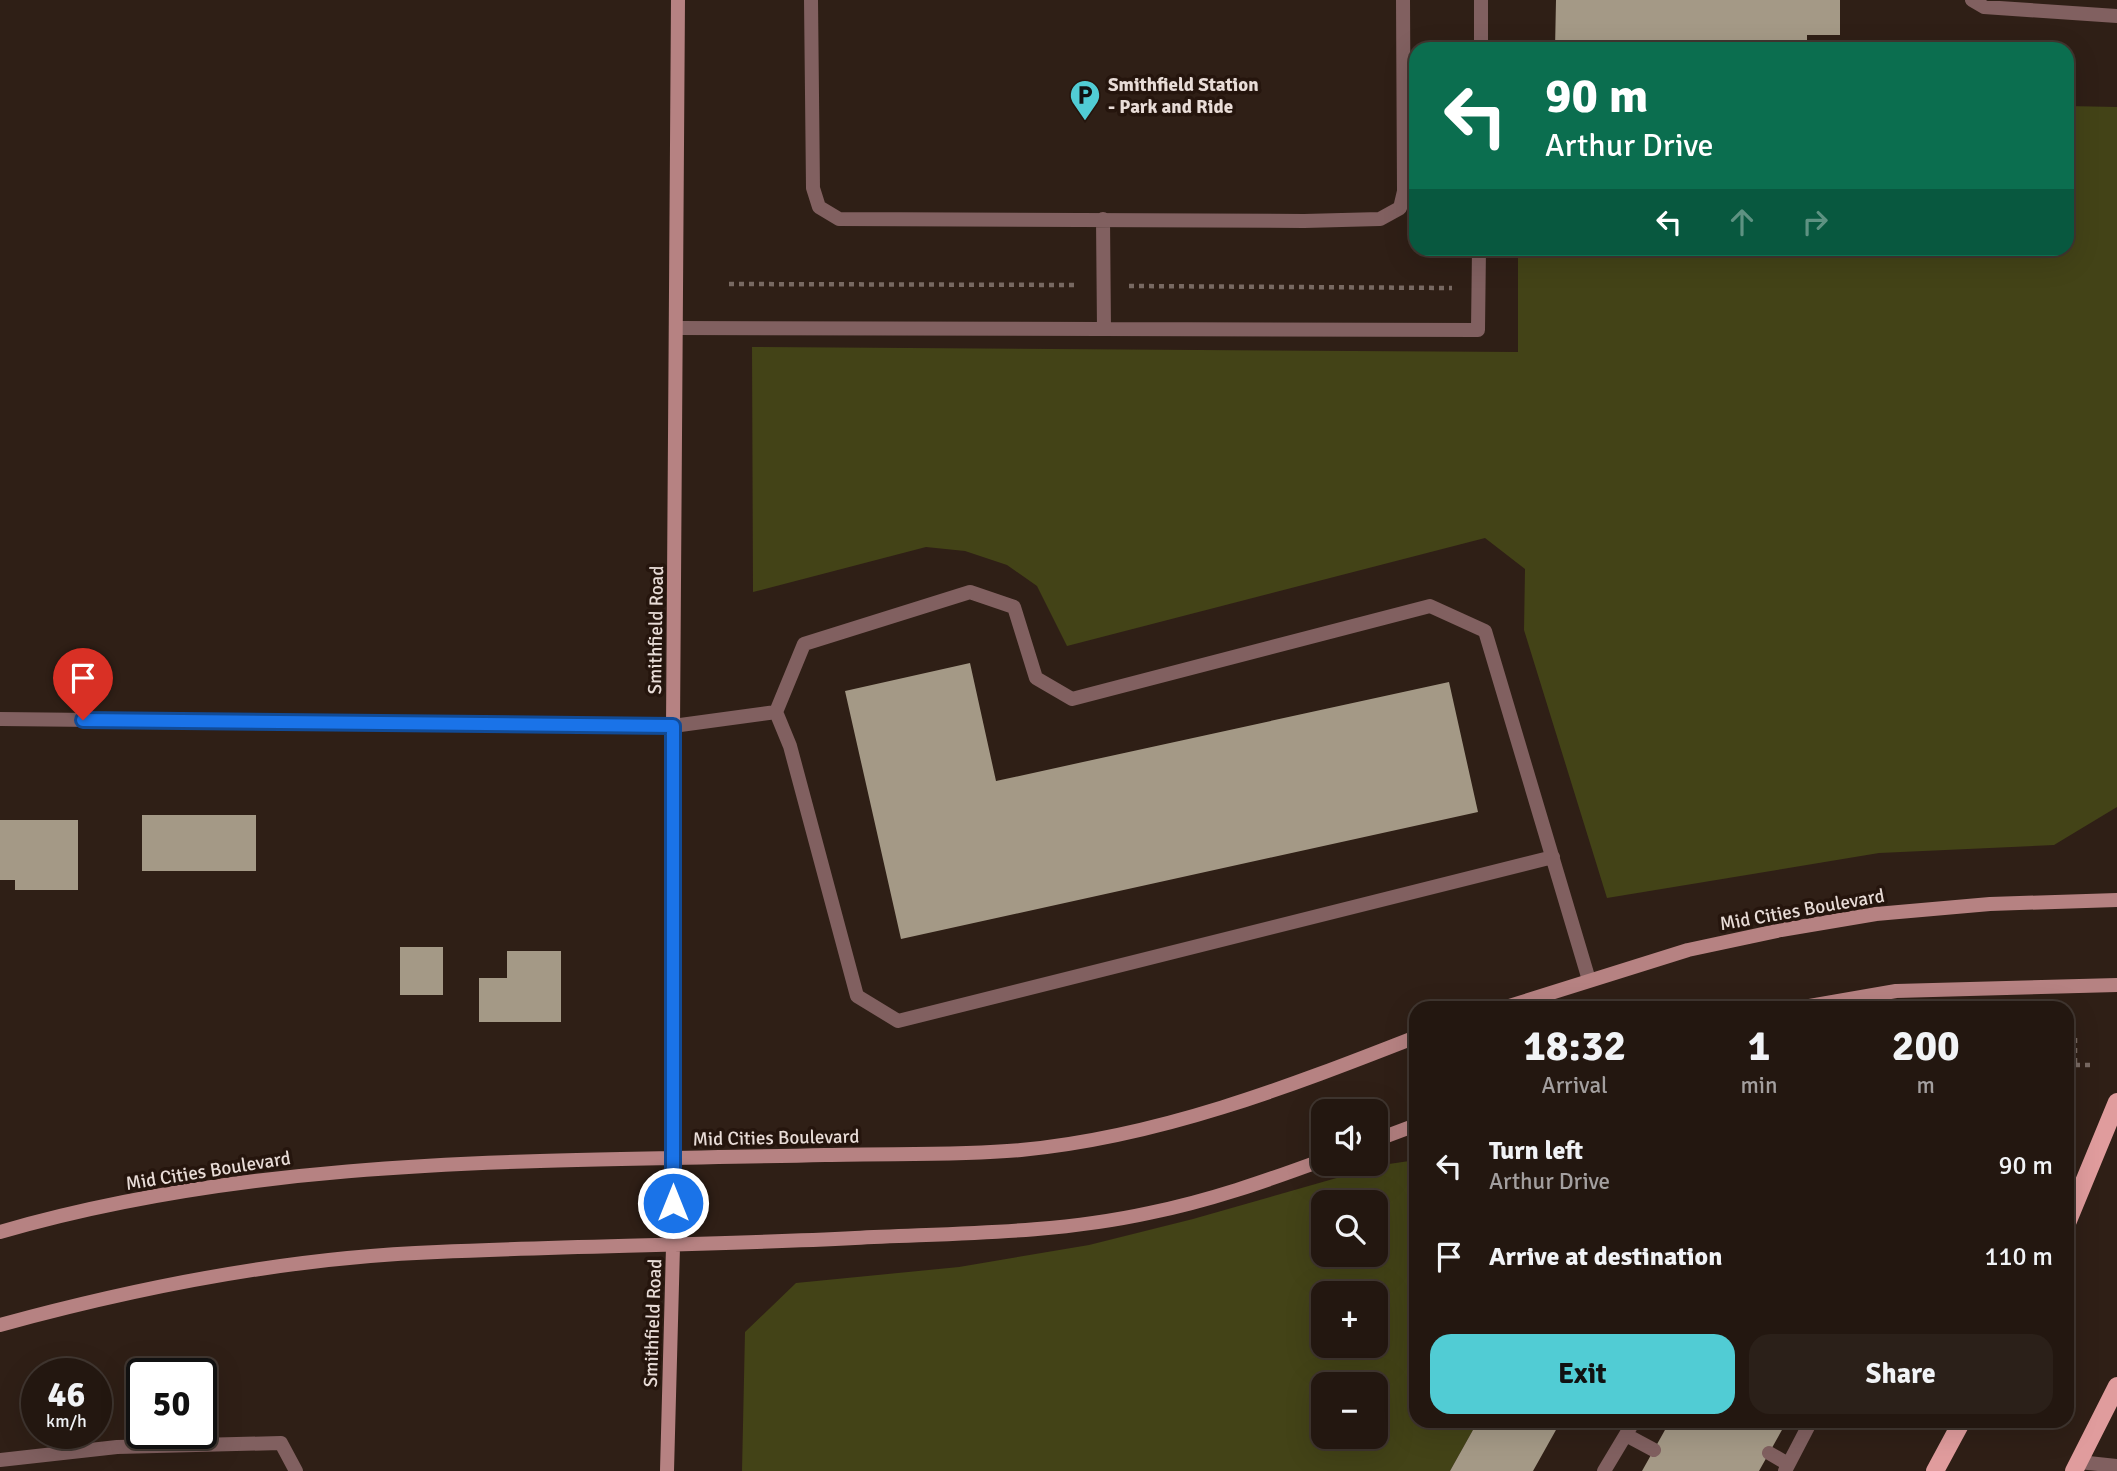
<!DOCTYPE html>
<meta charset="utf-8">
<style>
body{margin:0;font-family:Signika,sans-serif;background:#2b2019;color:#f1f3f6;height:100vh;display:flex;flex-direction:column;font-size:26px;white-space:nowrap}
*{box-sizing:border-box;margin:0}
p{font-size:23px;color:#a39f9f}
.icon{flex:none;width:38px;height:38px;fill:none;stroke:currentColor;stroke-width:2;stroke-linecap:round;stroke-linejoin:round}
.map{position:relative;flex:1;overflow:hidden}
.sheet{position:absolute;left:1409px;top:1001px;width:665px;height:427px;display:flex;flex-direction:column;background:#231710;border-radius:21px;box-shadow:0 7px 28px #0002,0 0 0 2px #403630}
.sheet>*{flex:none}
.guide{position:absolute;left:1409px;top:42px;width:665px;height:214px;border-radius:21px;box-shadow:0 7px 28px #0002,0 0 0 2px #403630;background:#0b6e4f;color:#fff;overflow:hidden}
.tools{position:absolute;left:1311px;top:1099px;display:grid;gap:14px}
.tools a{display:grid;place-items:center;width:77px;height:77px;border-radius:14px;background:#231710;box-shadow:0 7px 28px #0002,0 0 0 2px #403630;font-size:35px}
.speed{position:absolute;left:21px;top:1358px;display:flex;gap:14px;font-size:35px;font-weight:700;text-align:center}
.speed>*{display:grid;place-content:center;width:91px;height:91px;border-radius:50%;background:#231710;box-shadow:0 7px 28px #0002,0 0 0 2px #403630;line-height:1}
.speed small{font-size:18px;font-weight:400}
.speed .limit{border:4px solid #111;border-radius:10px;background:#fff;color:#111}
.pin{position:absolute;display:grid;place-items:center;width:60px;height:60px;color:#fff;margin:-72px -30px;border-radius:50% 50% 50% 0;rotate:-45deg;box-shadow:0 0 7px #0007}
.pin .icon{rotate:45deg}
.me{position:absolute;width:77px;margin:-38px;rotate:0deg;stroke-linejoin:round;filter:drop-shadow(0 0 5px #0008)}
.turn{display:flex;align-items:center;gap:24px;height:147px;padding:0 21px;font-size:32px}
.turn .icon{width:91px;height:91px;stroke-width:2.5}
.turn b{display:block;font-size:49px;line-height:60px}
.lanes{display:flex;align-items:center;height:66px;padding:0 21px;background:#0003;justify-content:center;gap:35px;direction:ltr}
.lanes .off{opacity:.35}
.eta{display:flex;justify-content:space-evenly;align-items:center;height:119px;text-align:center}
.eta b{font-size:42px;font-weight:800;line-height:49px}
.action{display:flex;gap:14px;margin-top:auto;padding:14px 21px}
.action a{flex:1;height:80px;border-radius:21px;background:#51ccd4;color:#111;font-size:28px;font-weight:800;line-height:80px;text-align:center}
.action a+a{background:#2b2019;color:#f1f3f6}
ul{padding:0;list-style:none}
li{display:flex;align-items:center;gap:21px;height:91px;padding:0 21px}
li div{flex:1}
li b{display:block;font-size:26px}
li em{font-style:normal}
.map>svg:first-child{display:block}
.green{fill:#434317;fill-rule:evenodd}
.building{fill:#a49986}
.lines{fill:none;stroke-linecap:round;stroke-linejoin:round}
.path{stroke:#786962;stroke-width:4.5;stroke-dasharray:5 5;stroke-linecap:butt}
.lane{stroke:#816060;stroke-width:14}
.street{stroke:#816060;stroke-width:14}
.secondary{stroke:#b68282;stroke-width:14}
.primary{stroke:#e09c9d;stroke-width:18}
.route-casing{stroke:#114b97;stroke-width:18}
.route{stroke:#1a73e8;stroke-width:12}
.labels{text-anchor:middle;stroke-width:7;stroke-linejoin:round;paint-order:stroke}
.poi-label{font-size:19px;font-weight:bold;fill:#e8dcd7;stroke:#25150d;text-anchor:start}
.street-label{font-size:19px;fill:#e8dcd7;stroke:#25150d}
</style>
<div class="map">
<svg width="2117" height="1471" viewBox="0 0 2117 1471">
<rect width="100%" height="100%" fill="#2f1f16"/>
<!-- green -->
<path class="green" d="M2067 106 2117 107V807L2054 845 1879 853 1607 898 1524 630 1525 569 1485 538 1067 646 1037 586 1007 565 965 551 926 547 753 592 752 347 1518 352V249L2067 248Z
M1416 1160V1421H1478L1450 1471H742L745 1332 796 1283 959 1267 1089 1245 1193 1219 1382 1165ZM1323 1202H1376V1255H1323ZM1323 1293H1376V1346H1323ZM1323 1384H1376V1437H1323Z"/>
<!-- building -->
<path class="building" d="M1556 0H1840V35H1807V49H1555Z
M970 663 996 781 1449 682 1478 812 901 939 845 691Z
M142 815H256V871H142Z
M0 820H78V890H15V880H0Z
M400 947H443V995H400Z
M507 951H561V1022H479V978H507Z
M1478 1421H1561L1533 1471H1450Z
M1670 1421H1787L1759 1471H1642Z"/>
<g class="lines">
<!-- path -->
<path class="path" d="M729 284 1078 285
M1129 286 1452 288
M2075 1038V1065
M2067 1071 2075 1065H2093"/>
<!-- lane -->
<path class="lane" d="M811 0 813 188 819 207 839 219 1304 221 1380 219 1400 208 1404 191 1403 0
M1972 0 1984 7 2117 16
M1481 49V0
M1103 219 1104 329
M677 328 1478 330 1479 248
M673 726 776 712
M1553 857 898 1021 857 996 790 746 776 712 804 644 970 592 1014 607 1036 678 1072 699 1430 606 1485 631 1589 980
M1626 1435 1654 1450
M1769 1453 1788 1464
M0 1460 117 1447 281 1443 296 1471
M2079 1462 2117 1466
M1604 1471 1634 1421
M1785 1471 1811 1421"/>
<!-- street -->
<path class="street" d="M0 719 673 726"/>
<!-- secondary -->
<path class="secondary" d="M1503 1008 1688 950 1781 930 1876 914 1990 904 2117 900
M1798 1008 1896 991 2117 985
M1376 1140 1416 1125
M0 1232C268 1154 549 1162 825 1155 890 1153 956 1156 1021 1150 1159 1137 1288 1087 1416 1037
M0 1325C139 1287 293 1257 437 1252 576 1246 715 1245 855 1238 953 1233 1053 1234 1149 1213 1209 1201 1266 1181 1323 1160
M667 1471 673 1247V726L678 0"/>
<!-- primary -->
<path class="primary" d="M2067 1223 2117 1102
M1935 1471 1962 1421
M2074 1471 2117 1386"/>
</g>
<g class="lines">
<!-- route casing -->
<g class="route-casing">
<path id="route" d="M83 720 673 726V1203"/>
</g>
<!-- route -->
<use href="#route" class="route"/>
</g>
<!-- icons -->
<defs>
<g id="parking-pin" transform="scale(1.575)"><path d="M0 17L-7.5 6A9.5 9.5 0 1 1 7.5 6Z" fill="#51ccd4" stroke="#25150d"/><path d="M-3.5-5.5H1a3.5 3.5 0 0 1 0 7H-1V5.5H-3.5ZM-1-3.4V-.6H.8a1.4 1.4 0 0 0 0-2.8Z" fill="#111"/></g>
</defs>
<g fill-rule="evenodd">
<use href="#parking-pin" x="1085" y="95"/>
</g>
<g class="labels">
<!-- poi labels -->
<g class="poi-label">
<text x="1108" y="91">Smithfield Station<tspan x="1108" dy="22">- Park and Ride</tspan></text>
</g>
<!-- street labels -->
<g class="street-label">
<text transform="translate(655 630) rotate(-89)" y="7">Smithfield Road</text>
<text transform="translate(1802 909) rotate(-10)" y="7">Mid Cities Boulevard</text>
<text transform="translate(776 1137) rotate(-1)" y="7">Mid Cities Boulevard</text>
<text transform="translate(208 1170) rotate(-9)" y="7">Mid Cities Boulevard</text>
<text transform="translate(652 1323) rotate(-88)" y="7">Smithfield Road</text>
</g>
</g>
</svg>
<div class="tools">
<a><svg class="icon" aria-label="sound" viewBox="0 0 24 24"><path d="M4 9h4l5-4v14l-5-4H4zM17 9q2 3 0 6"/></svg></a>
<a><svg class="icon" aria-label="search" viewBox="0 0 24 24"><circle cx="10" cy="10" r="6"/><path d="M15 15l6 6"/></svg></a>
<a>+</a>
<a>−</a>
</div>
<div class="speed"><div>46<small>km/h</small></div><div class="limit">50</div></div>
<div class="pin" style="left:83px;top:720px;background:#d93025"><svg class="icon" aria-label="arrive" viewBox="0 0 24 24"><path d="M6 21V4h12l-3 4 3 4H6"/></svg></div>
<svg class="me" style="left:673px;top:1203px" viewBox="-20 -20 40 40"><circle r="17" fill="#1a73e8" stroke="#fff" stroke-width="3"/><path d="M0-11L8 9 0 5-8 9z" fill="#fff"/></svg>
<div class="guide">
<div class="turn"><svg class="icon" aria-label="left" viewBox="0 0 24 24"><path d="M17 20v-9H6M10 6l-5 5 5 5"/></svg><div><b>90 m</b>Arthur Drive</div></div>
<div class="lanes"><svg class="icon" aria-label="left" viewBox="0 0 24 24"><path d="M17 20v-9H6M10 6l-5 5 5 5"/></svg><svg class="icon off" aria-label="ahead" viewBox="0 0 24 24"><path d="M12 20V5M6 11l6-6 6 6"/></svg><svg class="icon off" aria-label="right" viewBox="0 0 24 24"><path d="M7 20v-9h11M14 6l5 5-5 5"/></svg></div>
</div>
<section class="sheet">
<div class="eta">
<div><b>18:32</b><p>Arrival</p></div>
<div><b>1</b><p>min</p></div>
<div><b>200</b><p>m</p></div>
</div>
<ul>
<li><svg class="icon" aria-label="left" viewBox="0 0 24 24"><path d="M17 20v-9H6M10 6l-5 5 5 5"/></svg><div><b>Turn left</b><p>Arthur Drive</p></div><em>90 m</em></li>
<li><svg class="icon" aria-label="arrive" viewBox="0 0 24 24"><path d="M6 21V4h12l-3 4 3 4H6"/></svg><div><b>Arrive at destination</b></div><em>110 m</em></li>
</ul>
<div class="action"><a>Exit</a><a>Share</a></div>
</section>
</div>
